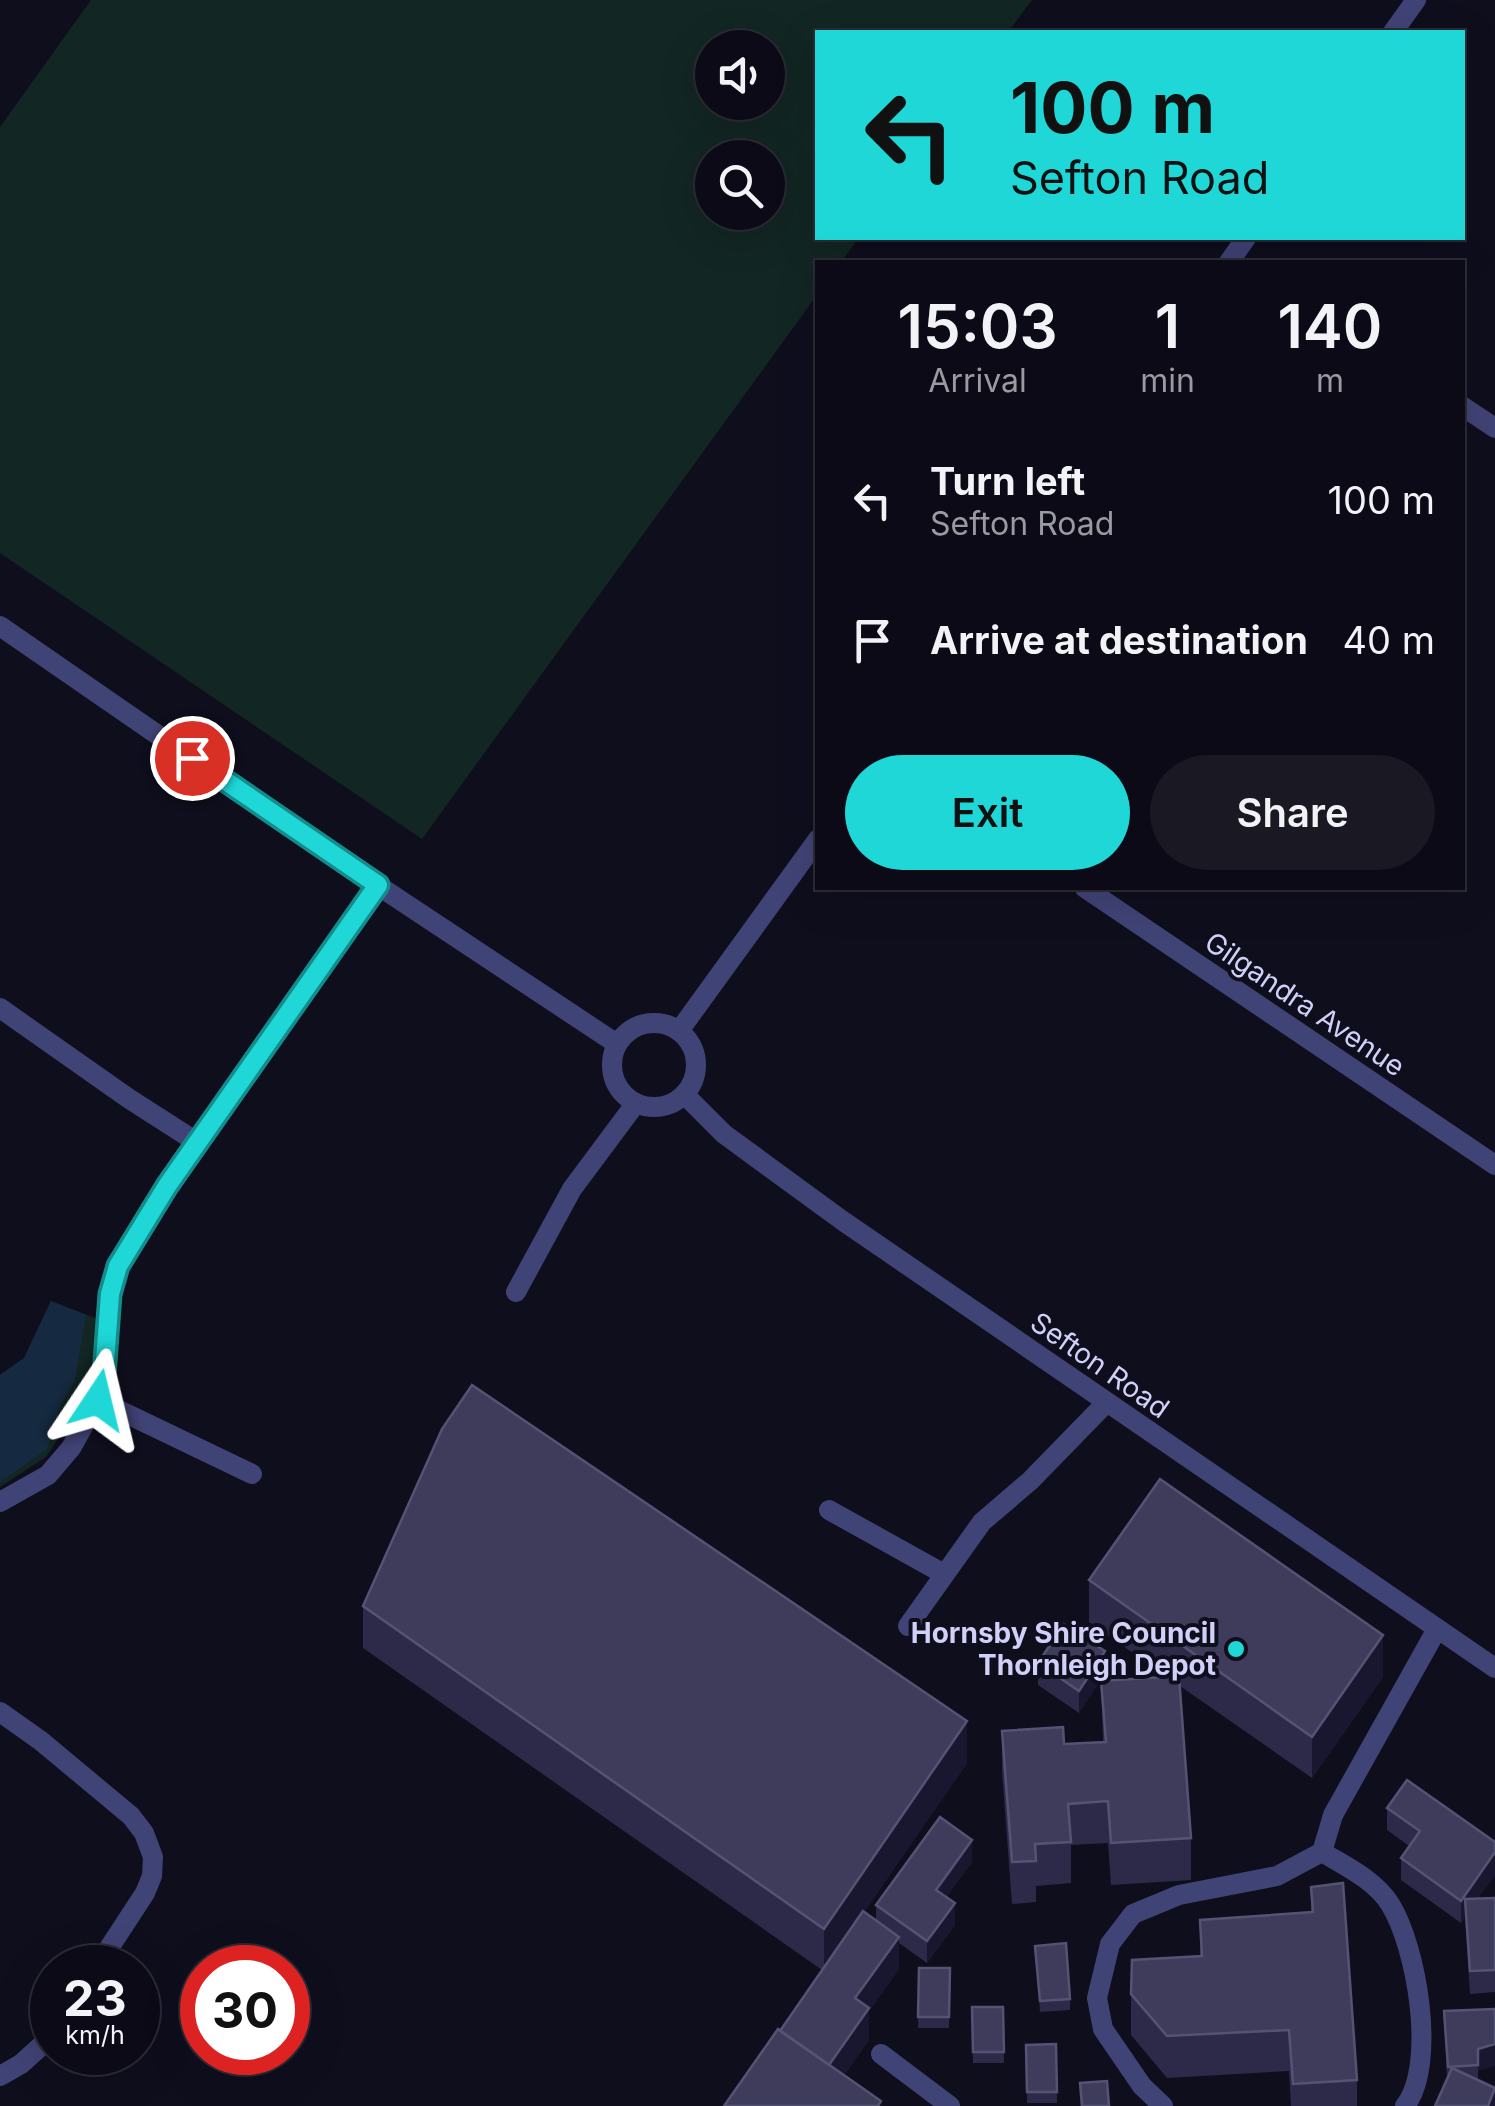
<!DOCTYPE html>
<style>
body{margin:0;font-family:Inter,sans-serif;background:#191823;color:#f1f3f6;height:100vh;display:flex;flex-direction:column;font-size:38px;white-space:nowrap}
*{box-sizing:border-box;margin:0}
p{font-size:32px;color:#9a9aa1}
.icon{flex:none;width:55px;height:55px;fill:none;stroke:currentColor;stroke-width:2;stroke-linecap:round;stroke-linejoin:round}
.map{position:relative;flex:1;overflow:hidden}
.sheet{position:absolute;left:815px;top:260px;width:650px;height:630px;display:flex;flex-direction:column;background:#0b0a16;border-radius:0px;box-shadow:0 10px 40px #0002,0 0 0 2px #2b2b35}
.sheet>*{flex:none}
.hud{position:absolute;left:815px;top:30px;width:650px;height:210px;border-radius:0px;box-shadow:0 10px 40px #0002,0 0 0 2px #2b2b35;background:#1ed7d6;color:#111;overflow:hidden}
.buttons{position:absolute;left:695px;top:30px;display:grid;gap:20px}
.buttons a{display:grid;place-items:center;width:90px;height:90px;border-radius:50%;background:#0b0a16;box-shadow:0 10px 40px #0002,0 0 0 2px #2b2b35;font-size:50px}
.speed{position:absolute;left:30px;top:1945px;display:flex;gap:20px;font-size:50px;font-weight:700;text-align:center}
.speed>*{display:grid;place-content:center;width:130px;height:130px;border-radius:50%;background:#0b0a16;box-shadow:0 10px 40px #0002,0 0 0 2px #2b2b35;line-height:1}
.speed small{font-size:25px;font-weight:400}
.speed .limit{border:15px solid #d22;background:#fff;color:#111}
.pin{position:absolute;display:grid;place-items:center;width:85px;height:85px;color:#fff;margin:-42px;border:5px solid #fff;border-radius:50%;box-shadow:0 2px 10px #0007}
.me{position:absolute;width:110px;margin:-55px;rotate:10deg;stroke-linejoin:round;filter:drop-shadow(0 0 8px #0008)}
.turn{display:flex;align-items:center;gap:35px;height:210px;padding:0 30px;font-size:45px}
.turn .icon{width:130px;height:130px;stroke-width:2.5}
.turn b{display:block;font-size:70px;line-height:85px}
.eta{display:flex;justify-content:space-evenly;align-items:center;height:170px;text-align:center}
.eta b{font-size:60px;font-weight:600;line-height:70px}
.cta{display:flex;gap:20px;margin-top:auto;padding:20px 30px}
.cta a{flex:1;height:115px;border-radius:60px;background:#1ed7d6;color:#111;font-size:40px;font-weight:600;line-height:115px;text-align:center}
.cta a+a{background:#191823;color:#f1f3f6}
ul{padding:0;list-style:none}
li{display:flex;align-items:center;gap:30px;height:140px;padding:0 30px}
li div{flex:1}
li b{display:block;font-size:38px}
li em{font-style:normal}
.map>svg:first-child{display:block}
.green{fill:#122623;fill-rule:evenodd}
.water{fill:#152a40}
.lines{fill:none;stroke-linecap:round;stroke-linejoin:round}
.service{stroke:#404375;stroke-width:20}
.minor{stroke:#404375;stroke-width:20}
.wall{fill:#2c2a48}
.shaded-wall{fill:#19172f}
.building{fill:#3e3b5b;stroke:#555374;stroke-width:2.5}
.route-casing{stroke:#148c8b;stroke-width:25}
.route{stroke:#1ed7d6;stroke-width:18}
.poi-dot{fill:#1ed7d6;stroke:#0f0e1d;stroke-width:4}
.labels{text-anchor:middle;stroke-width:8;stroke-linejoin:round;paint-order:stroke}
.street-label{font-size:28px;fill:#d1d0f9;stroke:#0f0e1d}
.poi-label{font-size:28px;font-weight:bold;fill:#d1d0f9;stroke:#0f0e1d;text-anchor:end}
</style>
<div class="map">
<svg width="1495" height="2106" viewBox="0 0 1495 2106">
<rect width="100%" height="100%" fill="#0f0e1d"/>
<!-- green -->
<path class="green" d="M91 0H1032L1008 32H818V238H859L841 262H818L817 295 422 839 0 553V127ZM712 48H768V102H712ZM712 158H768V212H712Z
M51 1301 101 1320 84 1399 46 1457 0 1487V1375L24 1358Z"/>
<!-- water -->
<path class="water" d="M51 1301 86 1315 75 1380 61 1404 48 1448 0 1482V1375L24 1358Z"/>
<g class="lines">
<!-- service -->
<path class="service" d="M516 1292 572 1189 636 1103
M829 1510 944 1574
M908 1626 982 1522 1030 1481 1106 1403
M1322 1852C1345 1866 1375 1880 1390 1904 1417 1947 1437 2065 1405 2106
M881 2054 950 2106
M1163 2106 1142 2086 1103 2029 1097 1998 1110 1944 1133 1914 1179 1895 1277 1876 1322 1852 1333 1815 1437 1629"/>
<!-- minor -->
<path class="minor" d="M1393 32 1416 0
M1229 262 1246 238
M1462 406 1495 428
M0 626 320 847 617 1044
M1085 888 1495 1165
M0 1008 128 1098 198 1143
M612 1065a42 42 0 1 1 84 0a42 42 0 1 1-84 0Z
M679 1031 818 839
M684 1094 724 1134 843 1221 1495 1668
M98 1400 252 1474
M0 1502 48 1475 71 1448 98 1400 104 1375 110 1294 118 1266 167 1187 377 885
M0 1712 41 1741 131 1816 144 1833 153 1857 152 1876 145 1893 96 1968
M0 2076 21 2064 52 2036"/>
</g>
<!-- wall -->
<path class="wall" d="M1089 1580 1383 1677 1312 1778 1180 1686 1191 1838V1880L1111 1885 1108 1843 1071 1845V1883L1036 1886V1902L1012 1904 1002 1772V1731L1064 1744 1103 1742 1101 1681 1167 1677 1089 1622Z
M363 1606 967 1763 864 1912 876 1921V1905L972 1862 946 1897 955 1925 927 1963 899 1943V1969L869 2011V2040L844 2075 881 2106 780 2031 822 1970 363 1648Z
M1038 1663 1105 1673 1079 1713 1038 1685Z
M1387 1808 1495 1875 1478 1898H1495V1992L1470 1994 1465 1917 1461 1923 1401 1880V1858L1409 1846 1387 1830Z
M1311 1887 1357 2080V2106H1291L1289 2071 1167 2078 1131 2035V1994L1200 1956V1920L1311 1913Z
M1035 1946 1070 1999V2010L1040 2012Z
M919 1968H950L949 2028H918Z
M972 2007H1003L1004 2063H973Z
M1495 2009 1478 2071V2080L1447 2079 1444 2011Z
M1056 2044 1057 2103H1027L1026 2045Z"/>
<!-- shaded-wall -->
<path class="shaded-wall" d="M1383 1635V1677L1312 1778V1737Z
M1105 1651V1673L1079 1713V1691Z
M967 1721V1763L824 1971V1929Z
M972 1840V1862L936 1912V1890Z
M1495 1852V1875L1466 1915 1465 1899V1917L1461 1923V1901Z
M955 1903V1925L927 1963V1941Z
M899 1937V1969L869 2011V2040L829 2098V2065L855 1998Z
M1495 2044V2066L1478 2071V2049Z
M1495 2091V2106H1488Z"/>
<!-- building -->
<path class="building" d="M472 1385 967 1721 824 1929 363 1606 442 1429Z
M1160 1479 1383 1635 1312 1737 1089 1580Z
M1064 1624 1105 1651 1079 1691 1038 1663Z
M1179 1676 1191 1838 1111 1843 1108 1801 1068 1804 1071 1842 1035 1844 1036 1861 1012 1862 1002 1731 1063 1727 1064 1744 1106 1742 1101 1681Z
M1407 1780 1495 1842V1852L1461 1901 1401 1858 1420 1831 1387 1808Z
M940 1817 972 1840 936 1890 955 1903 927 1941 876 1905Z
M1343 1883 1357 2080 1293 2084 1289 2030 1167 2036 1131 1994 1132 1960 1202 1956 1200 1920 1313 1912 1311 1887Z
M1495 1898V1970L1470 1971 1465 1899Z
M863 1911 899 1937 855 1998 869 2008 829 2065 780 2031Z
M1066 1943 1070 1999 1040 2001 1035 1946Z
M919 1968H950L949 2017H918Z
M972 2007H1003L1004 2052H973Z
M1495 2009V2044L1478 2049V2065L1448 2067 1444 2011Z
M778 2029 881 2101 878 2106H724Z
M1056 2044 1057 2092H1027L1026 2045Z
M1452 2068 1495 2088 1488 2106H1435Z
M1107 2081 1109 2106H1082L1080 2083Z"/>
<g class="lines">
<!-- route casing -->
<g class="route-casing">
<path id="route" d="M98 1400 104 1375 110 1294 118 1266 167 1186 378 885 192 758"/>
</g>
<!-- route -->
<use href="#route" class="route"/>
</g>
<!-- markers -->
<circle class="poi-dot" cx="1236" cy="1649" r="10"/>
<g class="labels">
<!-- street labels -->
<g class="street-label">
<text transform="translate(1305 1004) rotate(34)" y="10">Gilgandra Avenue</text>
<text transform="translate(1100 1365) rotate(35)" y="10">Sefton Road</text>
</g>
<!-- poi labels -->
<g class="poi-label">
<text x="1216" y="1643">Hornsby Shire Council<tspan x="1216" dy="32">Thornleigh Depot</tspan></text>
</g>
</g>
</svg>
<div class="buttons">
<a><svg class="icon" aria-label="sound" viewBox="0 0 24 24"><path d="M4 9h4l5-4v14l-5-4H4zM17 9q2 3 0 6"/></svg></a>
<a><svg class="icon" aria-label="search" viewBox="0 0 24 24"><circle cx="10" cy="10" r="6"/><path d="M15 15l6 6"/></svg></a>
</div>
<div class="speed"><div>23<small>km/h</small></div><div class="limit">30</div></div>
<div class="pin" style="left:192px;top:758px;background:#d93025"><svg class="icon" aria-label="arrive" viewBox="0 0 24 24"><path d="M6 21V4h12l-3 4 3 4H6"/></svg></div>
<svg class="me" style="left:98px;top:1400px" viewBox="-20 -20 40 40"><path d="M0-17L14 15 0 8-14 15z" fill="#1ed7d6" stroke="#fff" stroke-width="4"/></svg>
<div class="hud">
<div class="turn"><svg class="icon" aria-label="left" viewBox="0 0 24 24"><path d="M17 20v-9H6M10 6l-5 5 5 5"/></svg><div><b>100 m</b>Sefton Road</div></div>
</div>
<section class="sheet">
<div class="eta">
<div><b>15:03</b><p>Arrival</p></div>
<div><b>1</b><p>min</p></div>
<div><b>140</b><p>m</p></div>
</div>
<ul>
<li><svg class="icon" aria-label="left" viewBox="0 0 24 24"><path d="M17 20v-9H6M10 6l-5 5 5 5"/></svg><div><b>Turn left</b><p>Sefton Road</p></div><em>100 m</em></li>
<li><svg class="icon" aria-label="arrive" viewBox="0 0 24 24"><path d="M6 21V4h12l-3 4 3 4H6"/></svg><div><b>Arrive at destination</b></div><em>40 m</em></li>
</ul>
<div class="cta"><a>Exit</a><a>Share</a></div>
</section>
</div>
